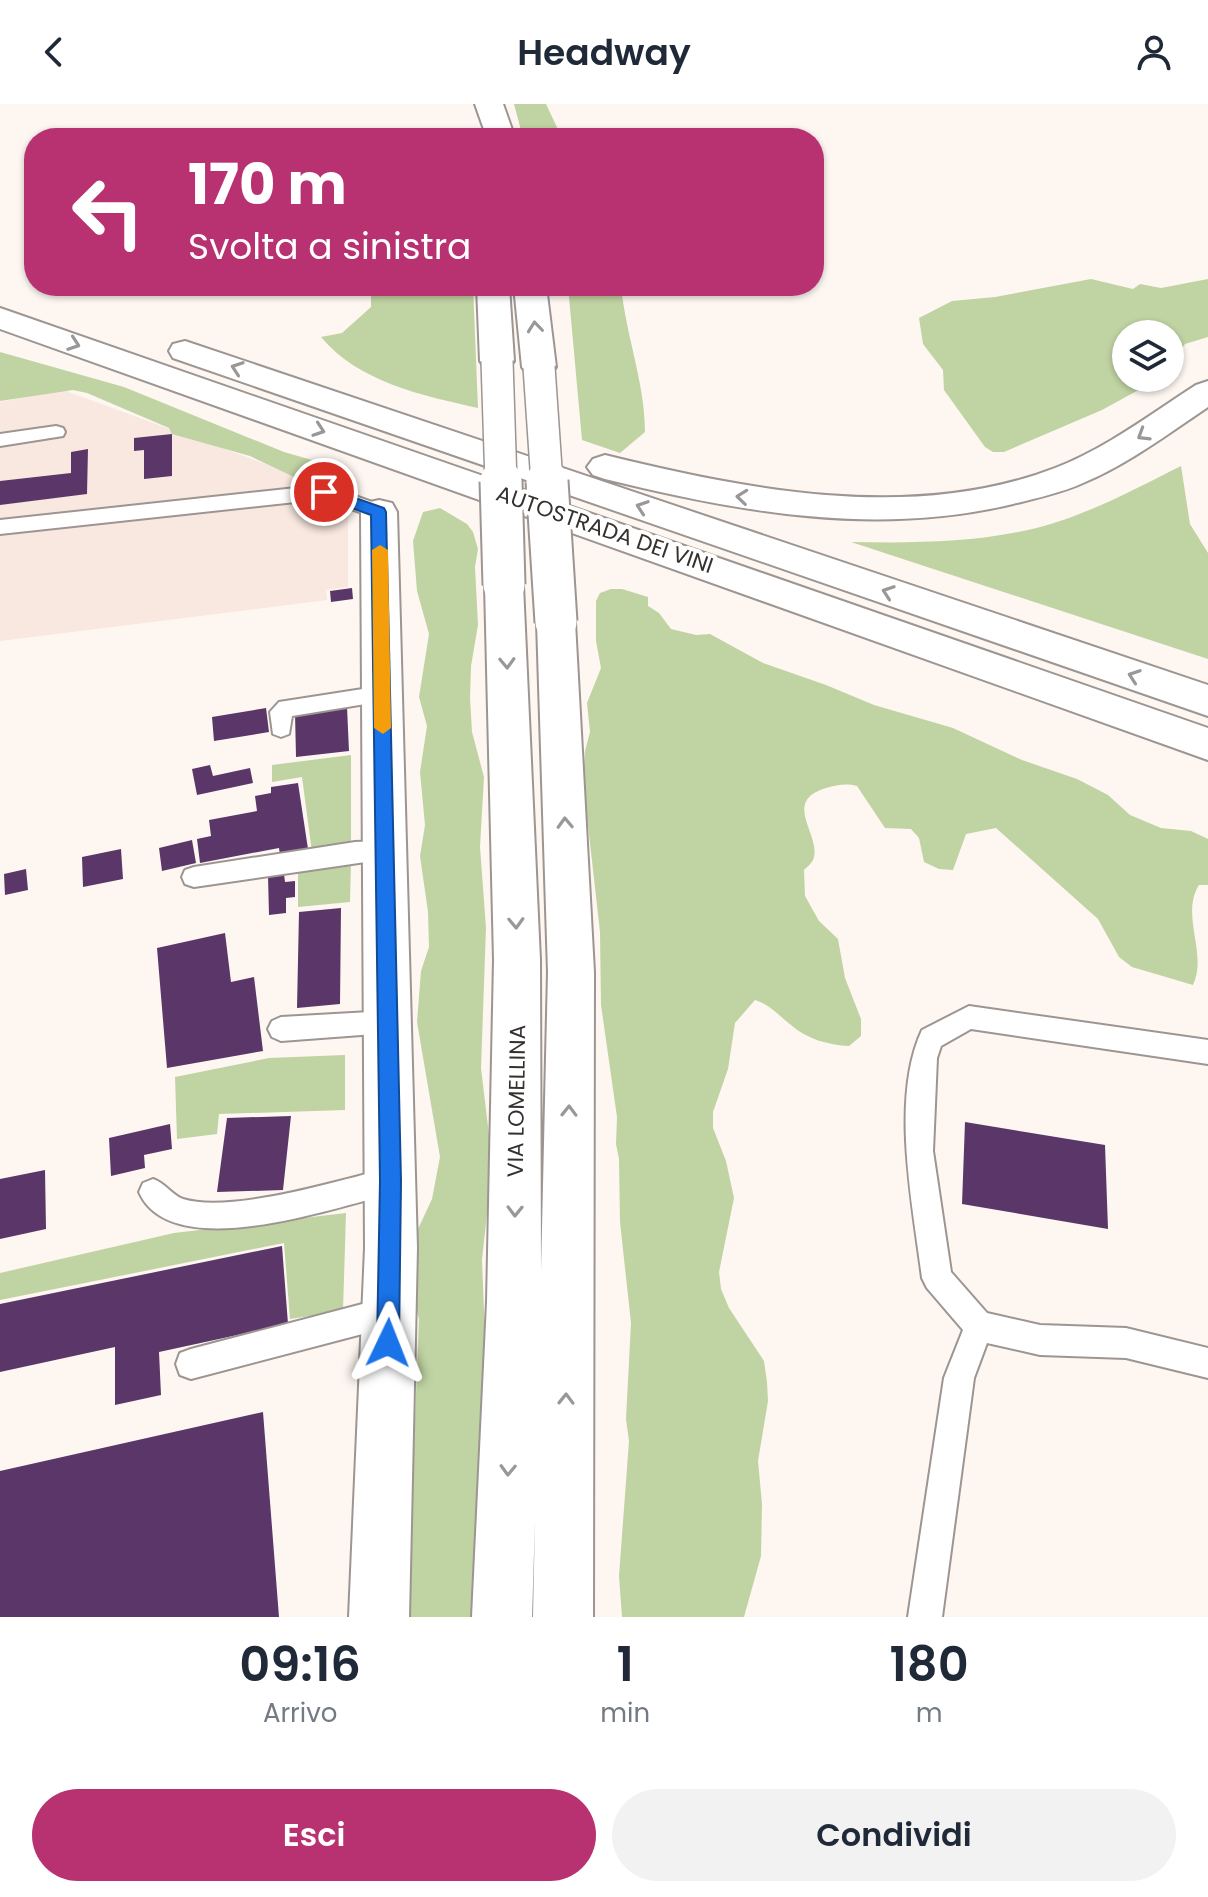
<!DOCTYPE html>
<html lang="it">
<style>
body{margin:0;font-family:Poppins,sans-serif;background:#f2f2f3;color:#1f2937;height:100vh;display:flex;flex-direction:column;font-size:30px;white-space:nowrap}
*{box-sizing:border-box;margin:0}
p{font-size:26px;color:#747a83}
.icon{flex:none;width:44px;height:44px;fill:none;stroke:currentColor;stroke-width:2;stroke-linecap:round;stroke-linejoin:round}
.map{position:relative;height:1513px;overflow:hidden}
.sheet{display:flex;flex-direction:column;background:#fff;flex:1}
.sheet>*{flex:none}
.top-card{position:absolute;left:24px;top:24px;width:800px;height:168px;border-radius:32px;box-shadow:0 2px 6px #0004;background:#b83171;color:#fff;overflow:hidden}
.fabs{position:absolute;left:1112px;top:216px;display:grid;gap:16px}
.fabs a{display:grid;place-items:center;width:72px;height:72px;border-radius:50%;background:#fff;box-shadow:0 2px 6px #0004;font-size:40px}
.pin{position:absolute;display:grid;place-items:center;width:68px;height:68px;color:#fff;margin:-34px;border:4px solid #fff;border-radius:50%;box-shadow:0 2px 8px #0007}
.me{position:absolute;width:88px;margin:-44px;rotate:2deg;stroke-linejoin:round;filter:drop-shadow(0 0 6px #0008)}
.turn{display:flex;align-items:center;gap:28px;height:168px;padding:0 32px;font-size:36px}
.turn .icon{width:104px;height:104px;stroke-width:2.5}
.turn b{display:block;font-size:56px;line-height:68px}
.eta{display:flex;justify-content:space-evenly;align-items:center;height:136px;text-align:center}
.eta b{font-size:48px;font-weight:600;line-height:56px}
.cta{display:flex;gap:16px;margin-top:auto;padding:16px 32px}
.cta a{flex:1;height:92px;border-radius:48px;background:#b83171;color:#fff;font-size:32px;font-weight:600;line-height:92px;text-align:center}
.cta a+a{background:#f2f2f3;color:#1f2937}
header{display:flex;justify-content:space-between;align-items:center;height:104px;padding:0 32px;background:#fff;font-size:36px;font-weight:600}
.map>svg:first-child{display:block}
.built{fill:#f8e8df}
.green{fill:#c0d3a3}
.building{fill:#5a3768}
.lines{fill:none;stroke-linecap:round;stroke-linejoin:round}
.service-casing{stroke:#9d9591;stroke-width:4}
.minor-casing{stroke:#9d9591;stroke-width:4}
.primary-casing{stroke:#9d9591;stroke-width:4}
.motorway-casing{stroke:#9d9591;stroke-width:4}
.service{fill:#fff;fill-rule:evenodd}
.minor{fill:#fff;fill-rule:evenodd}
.primary{fill:#fff;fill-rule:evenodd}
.motorway{fill:#fff;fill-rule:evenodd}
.primary-bridge-far1-casing{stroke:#9d9591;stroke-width:34;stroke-linecap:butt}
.primary-bridge-casing{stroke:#9d9591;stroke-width:45;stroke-linecap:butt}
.primary-bridge-far1{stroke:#fff;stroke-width:31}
.primary-bridge{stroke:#fff;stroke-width:41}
.oneway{stroke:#9a9897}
.route{fill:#1a73e8;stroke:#114b97;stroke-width:2}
.slow{fill:#f59e0b}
.labels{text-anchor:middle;stroke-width:8;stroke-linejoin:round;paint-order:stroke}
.street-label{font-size:22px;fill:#34312f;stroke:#fff}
</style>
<header><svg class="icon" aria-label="back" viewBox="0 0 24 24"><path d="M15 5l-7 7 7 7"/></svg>Headway<svg class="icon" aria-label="person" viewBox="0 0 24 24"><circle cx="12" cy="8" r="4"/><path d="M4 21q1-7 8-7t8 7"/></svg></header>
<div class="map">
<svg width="1208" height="1513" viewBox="0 0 1208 1513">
<rect width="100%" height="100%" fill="#fef6f1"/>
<!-- built -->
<path class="built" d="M63 286 348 390V483L326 486 327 496 0 537V298Z"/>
<!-- green -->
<path class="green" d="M514 0H546L562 34H523Z
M1091 175 1133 185 1140 180 1161 184 1208 175V233L1185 240 1170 259V230H1126V274H1159L1155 277 1102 306 1004 348H993L985 343 944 286 943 266 923 240 919 214 952 197 995 193Z
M371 182H473L478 304C424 292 358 278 321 233L342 229 371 203Z
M568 182H621C626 232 645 279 645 328L620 349 582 336Z
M0 248 124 283 284 348 343 365 351 374 311 381 250 352 172 330 169 324 87 289 73 286 0 297Z
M1181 362 1190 420 1208 449V555L851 438C911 439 970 439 1028 426 1082 414 1133 386 1181 362Z
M440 404 467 420 473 428 478 445 475 463 478 521 471 562 470 594 472 628 484 673 480 743 486 824 481 964 489 1031 490 1082 482 1156 486 1256 472 1513H407L419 1215 411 1185 418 1125 432 1095 440 1053 417 918 421 867 429 843 428 808 420 752 425 721 420 668 427 622 419 593 429 530 417 487 413 437 423 408Z
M611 485H622L648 493V502L659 509 671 525 696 531 710 530 763 559 826 581 874 601 953 624 1022 656 1077 675 1108 691 1130 711 1161 724 1191 727 1208 735V781H1199C1180 811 1208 849 1193 881L1132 863 1119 853 1098 815 996 724 966 730 953 766 939 765 924 758 919 734 911 725 885 724 857 682C845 679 838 681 826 684 780 698 823 732 813 756 811 760 807 763 804 766L805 792 819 817 838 835 845 874 861 915V932L849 942C828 941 807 935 791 921 778 911 771 901 755 896L735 919 728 965 713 1008V1024L726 1057 734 1094 719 1168 721 1185 729 1204 764 1257 767 1278 768 1297 758 1357 762 1400 761 1452 744 1513H622L619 1472 629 1337 626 1315 631 1219 620 1118 619 1055 616 1040 617 1013 601 901 600 828 583 677 585 647 590 628 587 599 601 564 596 537V497L600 489Z
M351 651V742L312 748 302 673 272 678V661Z
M351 757 350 798 298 803V767Z
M345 951V1006L219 1010 217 1030 177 1035 175 973 269 954Z
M346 1109 343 1207 290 1215 284 1139 0 1196V1169L174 1129Z"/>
<!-- building -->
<path class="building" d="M172 330V372L144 375V346L134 347V334Z
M88 345 87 390 0 401V377L71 369V348Z
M352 484 353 495 331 498 330 487Z
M347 603 349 647 296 653 295 609Z
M266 604 269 628 214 637 212 613Z
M210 661 213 672 250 664 253 679 197 691 192 665Z
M298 679 308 745 280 751 279 744 200 759 197 735 211 732 209 716 257 707 255 692 271 689V683Z
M192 736 196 759 162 767 159 744Z
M121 745 123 775 83 783 82 753Z
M26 765 28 786 5 791 4 770Z
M284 770 285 778 295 777V793L286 794V809L269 811 268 772Z
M341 804 340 900 297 904 299 808Z
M225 829 231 878 254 873 263 947 167 964 157 844Z
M291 1012 283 1086 217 1088 227 1014Z
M965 1018 1105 1041 1108 1125 962 1100Z
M170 1020 172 1045 144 1051 145 1064 111 1072 109 1034Z
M45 1066 46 1125 0 1135V1075Z
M282 1142 288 1220 159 1248 161 1291 115 1301V1243L0 1268V1200Z
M263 1308 279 1513H0V1367Z"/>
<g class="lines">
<!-- service casing -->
<g class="service-casing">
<path id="service" d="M56 322 63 324 65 328 63 332 0 342V330Z
M324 381 386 403 389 408 379 415 323 395 0 430V416Z
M382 582 390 584 393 590 390 596 292 612 289 630 281 633 273 630 270 608 279 598Z
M385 737 393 740 397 747 393 754 194 783 185 780 182 773 185 766 194 763 355 738Z
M969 902 1208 936V960L971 925 941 942 937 954 933 1047 951 1168 987 1209 1040 1221 1126 1224 1208 1244V1274L1126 1254 1040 1251 987 1239 974 1274 942 1513H908L944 1274 963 1226 927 1184 922 1174C913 1101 890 994 922 926Z
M388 907 397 910 401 918 397 926 388 929 281 937 272 933 268 925 272 917 281 913Z
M390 1064 400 1068 404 1077 400 1086 390 1090C333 1104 171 1161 139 1088L143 1079 153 1075C165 1079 172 1091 183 1095 231 1110 340 1076 390 1064Z
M389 1193 399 1198 404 1208 399 1218 389 1223 191 1275 180 1271 176 1260 180 1249 191 1245Z"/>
</g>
<!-- minor casing -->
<g class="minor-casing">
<path id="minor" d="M379 396 392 399 397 408 417 1144 409 1513H349L365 1144 361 408 366 399Z"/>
</g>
<!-- primary casing -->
<g class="primary-casing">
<path id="primary" d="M475 0H503L515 34H487Z
M477 182H509L514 257 509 264 497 267 485 264 480 257Z
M514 182H546L556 263 551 270 539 273 527 270 522 263Z
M504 468 517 472 523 481 540 856 541 1167 548 868 537 518 542 508 556 504 570 508 575 518 594 868 593 1513H533L535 1416 532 1513H472L487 1198 494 856 485 481 491 472Z"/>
</g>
<!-- motorway casing -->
<g class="motorway-casing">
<path id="motorway" d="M0 204 1208 624V656L0 225Z
M185 237 1208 581V612L173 254 169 247 173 240Z
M1208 277V303C1168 330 1128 360 1083 379 1061 389 1037 394 1013 400 876 433 739 408 605 375L593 371 587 363 593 355 605 351C748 386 912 419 1055 364 1105 345 1151 310 1196 281Z"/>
</g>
<!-- service -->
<use href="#service" class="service"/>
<!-- minor -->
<use href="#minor" class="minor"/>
<!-- primary -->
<use href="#primary" class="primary"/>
<!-- motorway -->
<use href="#motorway" class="motorway"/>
<!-- primary-bridge-far1 casing -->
<g class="primary-bridge-far1-casing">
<path id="primary-bridge-far1" d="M497 257 501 379
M539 263 547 379"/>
</g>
<!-- primary-bridge casing -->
<g class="primary-bridge-casing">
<path id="primary-bridge" d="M501 377 504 481
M547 377 556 518"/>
</g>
<!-- primary-bridge-far1 -->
<use href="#primary-bridge-far1" class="primary-bridge-far1"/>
<!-- primary-bridge -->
<use href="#primary-bridge" class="primary-bridge"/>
</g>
<!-- one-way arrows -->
<defs><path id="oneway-chevron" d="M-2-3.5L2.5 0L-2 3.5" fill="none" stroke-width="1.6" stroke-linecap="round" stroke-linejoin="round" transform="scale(2)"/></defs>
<g class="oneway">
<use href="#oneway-chevron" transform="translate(535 223) rotate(-96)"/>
<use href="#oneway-chevron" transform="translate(74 240) rotate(19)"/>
<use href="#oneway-chevron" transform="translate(237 264) rotate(-161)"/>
<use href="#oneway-chevron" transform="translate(319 326) rotate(19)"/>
<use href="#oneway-chevron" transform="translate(1143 331) rotate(148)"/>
<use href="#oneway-chevron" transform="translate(742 393) rotate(-174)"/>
<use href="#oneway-chevron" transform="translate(642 403) rotate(-161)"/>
<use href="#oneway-chevron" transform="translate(888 488) rotate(-161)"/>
<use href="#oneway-chevron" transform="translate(507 559) rotate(88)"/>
<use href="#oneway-chevron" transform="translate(1134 572) rotate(-161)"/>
<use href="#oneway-chevron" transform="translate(565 719) rotate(-92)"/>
<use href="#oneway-chevron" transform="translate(516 819) rotate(88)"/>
<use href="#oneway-chevron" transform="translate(569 1007) rotate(-89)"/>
<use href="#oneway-chevron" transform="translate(515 1107) rotate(91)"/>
<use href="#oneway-chevron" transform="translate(566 1295) rotate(-89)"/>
<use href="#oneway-chevron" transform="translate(508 1366) rotate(92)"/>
</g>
<!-- route -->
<path class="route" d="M324 383 384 404 386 408 401 1077 399 1239 396 1247 388 1250 380 1247 377 1239 380 1077 371 411 319 392V385Z"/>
<!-- slow -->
<path class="slow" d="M380 441 388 446 391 624 383 630 374 624 372 446Z"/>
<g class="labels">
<!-- street labels -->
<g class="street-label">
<text transform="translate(605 425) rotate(19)" y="8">AUTOSTRADA DEI VINI</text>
<text transform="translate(516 997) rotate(-89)" y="8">VIA LOMELLINA</text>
</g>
</g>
</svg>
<div class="fabs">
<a><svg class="icon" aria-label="layers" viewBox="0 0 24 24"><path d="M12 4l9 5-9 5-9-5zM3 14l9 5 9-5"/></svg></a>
</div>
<div class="pin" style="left:324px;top:388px;background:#d93025"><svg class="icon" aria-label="arrive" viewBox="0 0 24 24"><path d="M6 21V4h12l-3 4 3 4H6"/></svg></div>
<svg class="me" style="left:388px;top:1239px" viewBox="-20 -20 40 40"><path d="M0-17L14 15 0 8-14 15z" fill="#1a73e8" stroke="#fff" stroke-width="4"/></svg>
<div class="top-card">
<div class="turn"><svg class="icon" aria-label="left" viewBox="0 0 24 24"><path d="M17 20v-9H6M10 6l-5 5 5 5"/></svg><div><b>170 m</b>Svolta a sinistra</div></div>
</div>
</div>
<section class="sheet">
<div class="eta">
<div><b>09:16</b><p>Arrivo</p></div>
<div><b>1</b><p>min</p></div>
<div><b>180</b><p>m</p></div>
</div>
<div class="cta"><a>Esci</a><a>Condividi</a></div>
</section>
